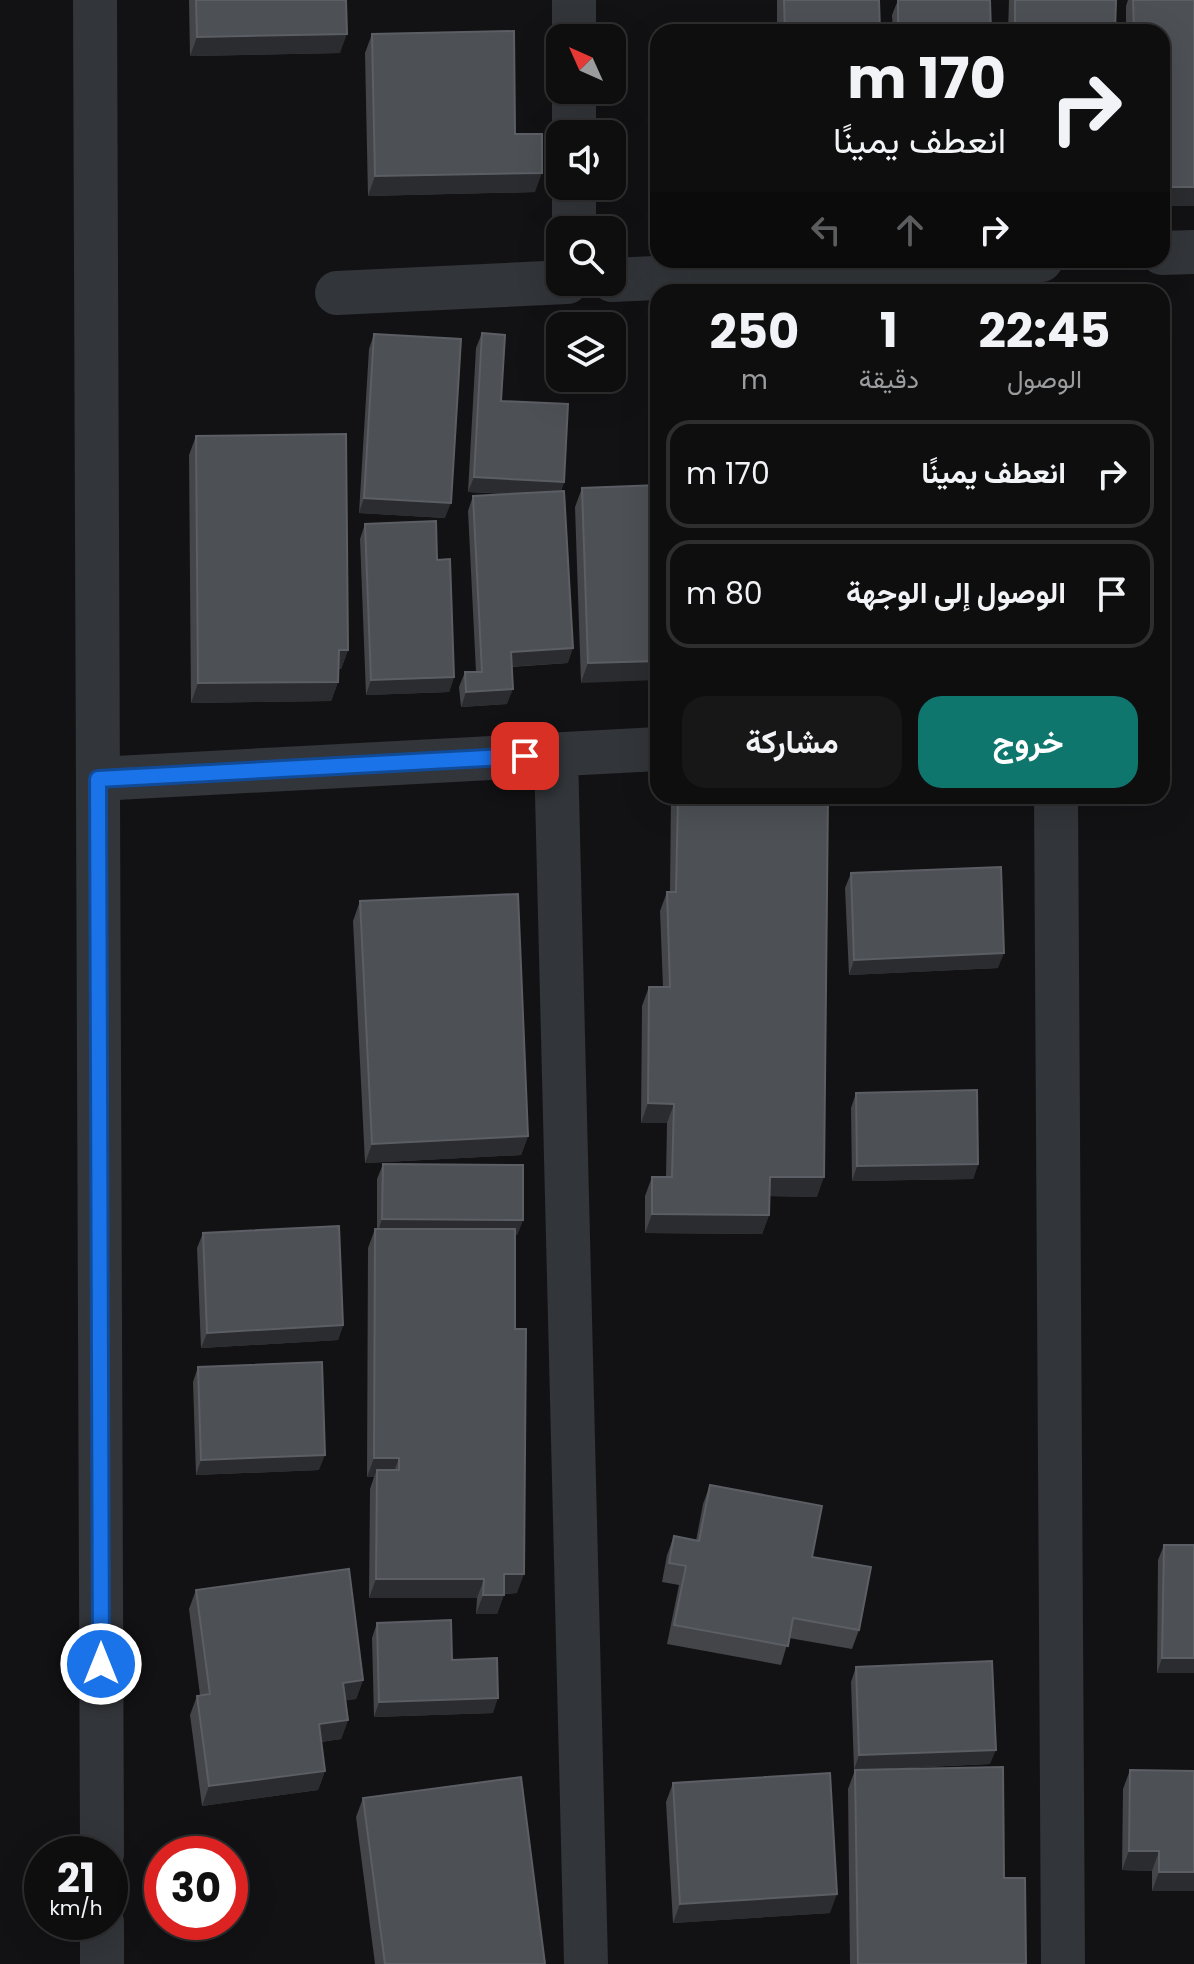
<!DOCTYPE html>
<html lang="ar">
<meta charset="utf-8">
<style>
body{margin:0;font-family:Poppins,Vazirmatn,sans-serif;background:#171718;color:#f1f3f6;direction:rtl;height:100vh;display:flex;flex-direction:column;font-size:30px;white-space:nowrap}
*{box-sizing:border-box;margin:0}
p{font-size:26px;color:#9b9c9e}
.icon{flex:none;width:44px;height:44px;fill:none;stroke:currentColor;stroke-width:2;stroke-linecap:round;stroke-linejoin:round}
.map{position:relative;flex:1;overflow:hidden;direction:ltr}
.panel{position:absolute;left:650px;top:284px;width:520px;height:520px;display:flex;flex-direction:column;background:#0e0e0f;border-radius:24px;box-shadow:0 8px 32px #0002,0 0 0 2px #2e2e2f;direction:rtl}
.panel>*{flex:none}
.hud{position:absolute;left:650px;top:24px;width:520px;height:244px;border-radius:24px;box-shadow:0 8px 32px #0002,0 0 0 2px #2e2e2f;direction:rtl;background:#0e0e0f;color:#f1f3f6;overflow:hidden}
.needle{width:52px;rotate:315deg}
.controls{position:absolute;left:546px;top:24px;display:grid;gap:16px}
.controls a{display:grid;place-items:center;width:80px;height:80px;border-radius:16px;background:#0e0e0f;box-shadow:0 8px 32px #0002,0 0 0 2px #2e2e2f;font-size:40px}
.speed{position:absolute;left:24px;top:1836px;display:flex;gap:16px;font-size:40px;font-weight:700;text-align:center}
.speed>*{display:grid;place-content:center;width:104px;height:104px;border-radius:50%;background:#0e0e0f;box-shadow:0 8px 32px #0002,0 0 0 2px #2e2e2f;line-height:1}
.speed small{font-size:20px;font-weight:400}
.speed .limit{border:12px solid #d22;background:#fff;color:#111}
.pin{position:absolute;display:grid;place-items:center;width:68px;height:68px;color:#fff;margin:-34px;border-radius:16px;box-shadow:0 4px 12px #0006}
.me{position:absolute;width:88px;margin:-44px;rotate:0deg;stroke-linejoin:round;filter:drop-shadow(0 0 6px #0008)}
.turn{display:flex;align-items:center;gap:28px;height:168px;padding:0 32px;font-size:36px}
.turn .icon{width:104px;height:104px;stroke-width:2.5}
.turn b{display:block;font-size:56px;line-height:68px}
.lanes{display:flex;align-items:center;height:76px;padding:0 32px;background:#0003;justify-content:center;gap:40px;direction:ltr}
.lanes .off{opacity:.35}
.eta{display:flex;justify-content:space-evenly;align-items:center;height:136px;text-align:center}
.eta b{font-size:48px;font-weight:700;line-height:56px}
.button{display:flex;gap:16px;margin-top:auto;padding:16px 32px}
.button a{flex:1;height:92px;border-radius:24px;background:#0f766e;color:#fff;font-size:32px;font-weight:700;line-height:92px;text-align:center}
.button a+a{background:#171718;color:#f1f3f6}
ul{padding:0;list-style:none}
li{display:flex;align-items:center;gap:24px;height:108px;margin:0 16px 12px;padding:0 16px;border:4px solid #2e2e2f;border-radius:24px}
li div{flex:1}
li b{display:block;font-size:30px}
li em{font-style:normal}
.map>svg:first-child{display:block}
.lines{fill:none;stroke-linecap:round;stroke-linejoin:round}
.minor{stroke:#323539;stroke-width:44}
.wall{fill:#434549}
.shaded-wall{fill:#2b2c2f}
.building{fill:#4d5055;stroke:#5b5e64;stroke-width:2}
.route-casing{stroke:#114b97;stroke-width:20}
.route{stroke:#1a73e8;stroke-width:14}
</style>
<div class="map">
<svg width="1194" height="1964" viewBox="0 0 1194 1964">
<rect width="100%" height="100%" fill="#121214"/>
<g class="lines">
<!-- minor -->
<path class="minor" d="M95 0 102 1854
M574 0V38
M574 90V134
M574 186V230
M1162 253 1194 252
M612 280 1041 260
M337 293 567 282
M556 754 586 1964
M98 779 658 749
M1056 796 1063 1964
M102 1922V1964"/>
</g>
<!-- wall -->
<path class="wall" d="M189 0H346L340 53 190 56Z
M777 0H879L880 32H777Z
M898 0 991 32H893L892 15Z
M1009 0H1116L1115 32H1008Z
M1128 0H1194L1162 32H1126V6Z
M372 34 515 134 535 192 368 196 365 53Z
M482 333 501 401 564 482 561 491 568 663 511 667 507 704 461 707 459 687 465 672H476L468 511 473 496 506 494 468 492 476 348Z
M374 334 445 518 359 513 369 349Z
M196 436 348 650 341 669H338V682L331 701 191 703 189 455Z
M658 485 581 683 575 507 582 488Z
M365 524 437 560 454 677 449 692 366 695 360 539Z
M671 796H828L817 1197 770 1196 769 1215 762 1234 645 1233V1196L652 1177H666L667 1123H641L642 1006 649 987H663L660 911 667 892H670Z
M851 873 998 968 849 975 845 888Z
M360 901 528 1136 521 1155 365 1163 353 921Z
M856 1093 978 1164 973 1179 852 1181 851 1108Z
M383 1164 523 1220 517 1235H515V1329L517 1593 504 1594 497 1614H476L477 1598H369L370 1489 374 1477H367L368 1248 375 1229H377V1179Z
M203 1233 343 1325 338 1340 201 1348 197 1248Z
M198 1367 319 1470 196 1475 193 1382Z
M710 1485 812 1557 859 1630 852 1649 789 1638 781 1665 667 1644 679 1585 662 1582 667 1555 674 1536 696 1541 703 1504Z
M1164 1545H1194V1673H1157L1158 1560Z
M196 1590 363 1680 356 1699 346 1700 348 1720 341 1739 321 1742 325 1771 318 1790 202 1806 190 1715 197 1696 200 1695 189 1609Z
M377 1623 452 1660 493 1713 374 1717 372 1638Z
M856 1667 990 1764 865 1770 1004 1878 1026 1964H850L848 1789 855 1770H854L851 1682Z
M1130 1770 1194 1771V1891H1152V1871L1122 1870 1123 1789Z
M673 1783 830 1913 673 1923 666 1802Z
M363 1798 545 1964H375L356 1817Z"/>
<!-- shaded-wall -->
<path class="shaded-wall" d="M347 34 340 53 190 56 197 37Z
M542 173 535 192 368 196 375 176Z
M1162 187H1194V206H1162Z
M474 477 564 482 559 496 468 492Z
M364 498 451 503 445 518 359 513Z
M573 648 568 663 505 667 511 652Z
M339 650H348L341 669H332Z
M658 661V680L581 683 588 663Z
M454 677 449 692 366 695 371 680Z
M338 682 331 701 191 703 198 683Z
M513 689 507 704 461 707 466 692Z
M1004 953 998 968 849 975 854 960Z
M648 1103 674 1104 667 1123H641Z
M528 1136 521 1155 365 1163 372 1144Z
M978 1164 973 1179 852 1181 857 1166Z
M770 1177H824L817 1197 763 1196Z
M652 1214 769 1215 762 1234 645 1233Z
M382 1219 523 1220 517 1235 377 1234Z
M343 1325 338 1340 201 1348 207 1333Z
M325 1455 319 1470 196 1475 201 1460Z
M374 1458H399L392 1477 377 1470 374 1477H367Z
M504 1574H524L517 1593 497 1594Z
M376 1579H484L477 1598H369Z
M483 1595H504L497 1614H476Z
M1162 1658H1194V1673H1157Z
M363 1680 356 1699 336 1702 343 1683Z
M498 1698 493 1713 374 1717 379 1702Z
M348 1720 341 1739 312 1743 319 1724Z
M996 1750 990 1764 854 1770 859 1755Z
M325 1771 318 1790 202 1806 209 1786Z
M1129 1851H1159L1152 1871 1122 1870Z
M1159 1872H1194V1891H1152Z
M837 1894 830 1913 673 1923 680 1904Z"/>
<!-- building -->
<path class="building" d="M196 0H346L347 34 197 37Z
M784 0H879L880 32H785Z
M898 0H990L991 32H898Z
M1015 0H1116L1115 32H1015Z
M1133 0H1194V187H1162V32H1134Z
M514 31 515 134H542V173L375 176 372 34Z
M482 333 505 335 501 401 568 404 564 482 474 477Z
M374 334 461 339 451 503 364 498Z
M346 434 348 650H339L338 682 198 683 196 436Z
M658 485V661L588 663 582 488Z
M564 491 573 648 511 652 513 689 466 692 465 672H482L473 496Z
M436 521 437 560 450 559 454 677 371 680 365 524Z
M678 796H828L824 1177H770L769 1215 652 1214V1177H672L674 1104 648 1103 649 987H670L667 892H676Z
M1001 867 1004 953 854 960 851 873Z
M518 894 528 1136 372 1144 360 901Z
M977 1090 978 1164 857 1166 856 1093Z
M383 1164 523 1165V1220L382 1219Z
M339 1226 343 1325 207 1333 203 1233Z
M375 1229H515V1329H526L524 1574H504V1595H483L484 1579H376L377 1470H399V1458H374Z
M322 1362 325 1455 201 1460 198 1367Z
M710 1485 822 1506 812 1557 871 1567 859 1630 793 1618 788 1646 674 1625 686 1566 669 1563 674 1536 699 1541Z
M1164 1545H1194V1658H1162Z
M349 1569 363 1680 343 1683 348 1720 319 1724 325 1771 209 1786 197 1696 210 1694 196 1590Z
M451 1620 452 1660 497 1658 498 1698 379 1702 377 1623Z
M992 1661 996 1750 859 1755 856 1667Z
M1003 1767 1004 1878H1025L1026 1964H858L855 1770Z
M1130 1770 1194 1771V1872H1159V1851H1129Z
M830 1773 837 1894 680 1904 673 1783Z
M521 1777 545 1964H385L363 1798Z"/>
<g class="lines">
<!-- route casing -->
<g class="route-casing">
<path id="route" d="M101 1664 98 779 525 756"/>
</g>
<!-- route -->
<use href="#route" class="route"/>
</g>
</svg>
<div class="controls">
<a><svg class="needle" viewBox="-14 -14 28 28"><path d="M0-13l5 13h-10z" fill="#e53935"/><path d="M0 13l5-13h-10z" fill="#9b9c9e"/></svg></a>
<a><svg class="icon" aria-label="sound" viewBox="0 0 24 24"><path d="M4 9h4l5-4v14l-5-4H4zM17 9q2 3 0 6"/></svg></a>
<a><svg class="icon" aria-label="search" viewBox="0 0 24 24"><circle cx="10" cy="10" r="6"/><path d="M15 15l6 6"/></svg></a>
<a><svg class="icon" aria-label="layers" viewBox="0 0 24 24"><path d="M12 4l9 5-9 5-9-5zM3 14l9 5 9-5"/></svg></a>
</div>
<div class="speed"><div>21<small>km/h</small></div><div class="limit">30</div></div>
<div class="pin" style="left:525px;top:756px;background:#d93025"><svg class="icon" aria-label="arrive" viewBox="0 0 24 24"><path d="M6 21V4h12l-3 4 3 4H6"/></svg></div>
<svg class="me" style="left:101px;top:1664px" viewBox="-20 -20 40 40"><circle r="17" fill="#1a73e8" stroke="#fff" stroke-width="3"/><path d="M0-11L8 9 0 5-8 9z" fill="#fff"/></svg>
<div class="hud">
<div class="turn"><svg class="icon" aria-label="right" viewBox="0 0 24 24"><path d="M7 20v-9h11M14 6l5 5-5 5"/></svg><div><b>170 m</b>انعطف يمينًا</div></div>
<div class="lanes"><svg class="icon off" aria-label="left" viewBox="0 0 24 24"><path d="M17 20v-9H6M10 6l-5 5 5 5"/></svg><svg class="icon off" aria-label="ahead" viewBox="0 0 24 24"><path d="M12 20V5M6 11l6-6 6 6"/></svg><svg class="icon" aria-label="right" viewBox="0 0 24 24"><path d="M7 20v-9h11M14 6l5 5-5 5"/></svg></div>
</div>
<section class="panel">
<div class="eta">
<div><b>22:45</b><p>الوصول</p></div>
<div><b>1</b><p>دقيقة</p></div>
<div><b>250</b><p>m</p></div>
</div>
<ul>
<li><svg class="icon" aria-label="right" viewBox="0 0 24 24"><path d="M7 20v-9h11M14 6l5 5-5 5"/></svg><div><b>انعطف يمينًا</b></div><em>170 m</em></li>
<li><svg class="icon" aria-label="arrive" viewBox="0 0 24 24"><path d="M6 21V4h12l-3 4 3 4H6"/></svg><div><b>الوصول إلى الوجهة</b></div><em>80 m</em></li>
</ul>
<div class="button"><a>خروج</a><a>مشاركة</a></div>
</section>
</div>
